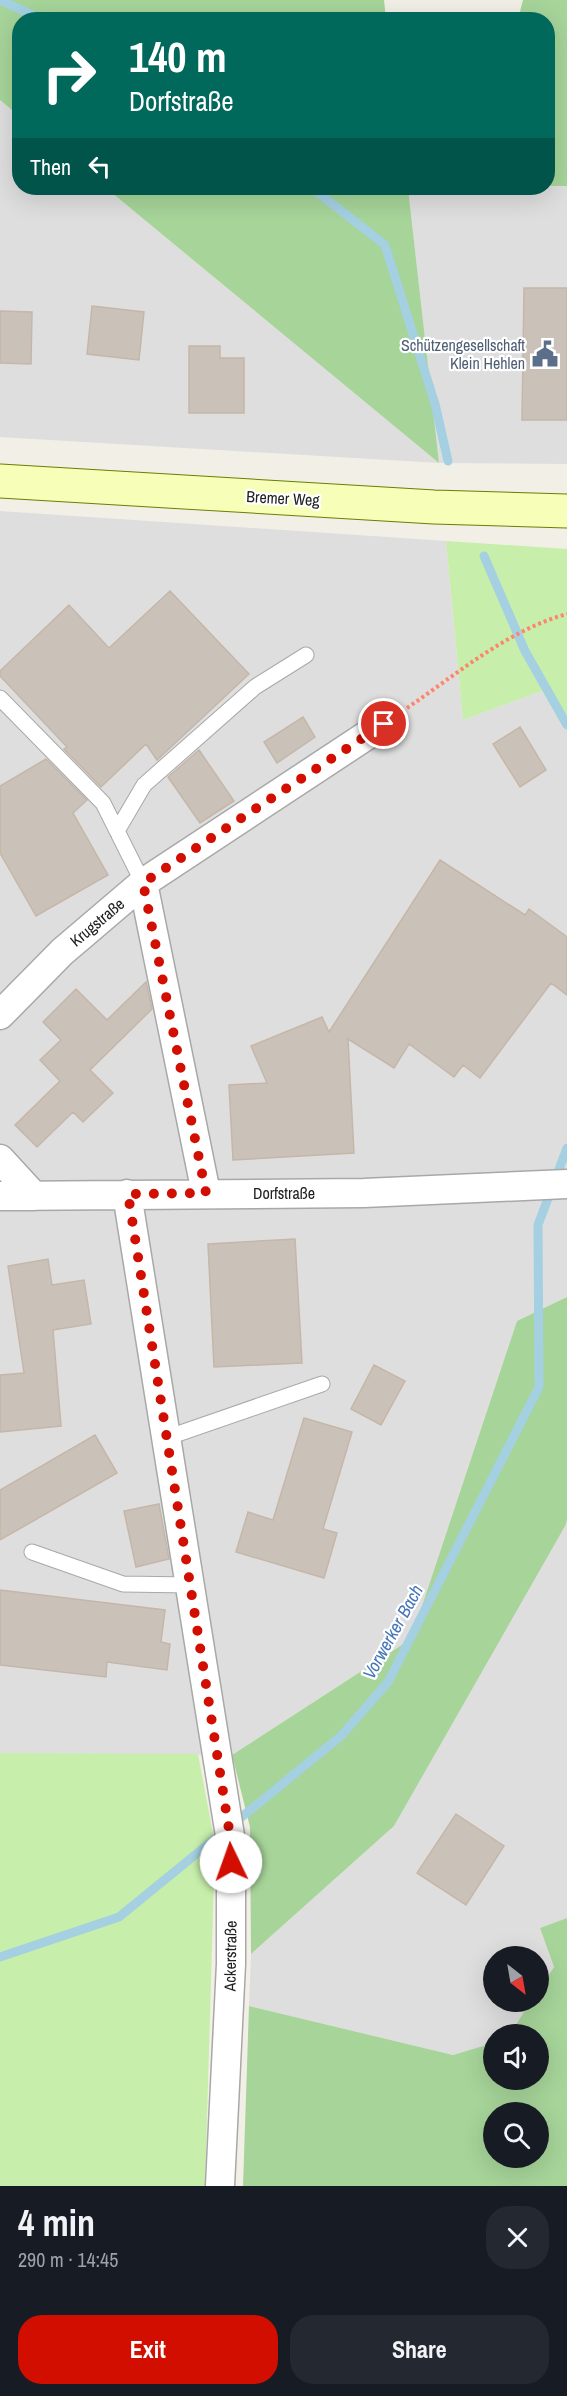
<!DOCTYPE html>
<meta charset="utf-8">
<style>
body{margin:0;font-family:"Archivo Narrow",sans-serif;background:#242831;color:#f1f3f6;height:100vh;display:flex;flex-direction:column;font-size:22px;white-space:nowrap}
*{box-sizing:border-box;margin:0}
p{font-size:20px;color:#9ea1a6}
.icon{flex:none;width:33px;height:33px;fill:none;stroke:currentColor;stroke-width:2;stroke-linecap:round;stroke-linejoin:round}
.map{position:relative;height:2186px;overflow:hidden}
.panel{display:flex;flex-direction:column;background:#171b24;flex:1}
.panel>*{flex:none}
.guide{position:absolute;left:12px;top:12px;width:543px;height:183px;border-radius:24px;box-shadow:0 6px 24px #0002;background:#00695c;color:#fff;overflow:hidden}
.needle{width:39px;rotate:149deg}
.buttons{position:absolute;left:483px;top:1946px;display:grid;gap:12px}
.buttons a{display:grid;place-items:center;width:66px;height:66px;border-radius:50%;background:#171b24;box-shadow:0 6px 24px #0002;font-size:30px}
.pin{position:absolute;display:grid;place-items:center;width:51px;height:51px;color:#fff;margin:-26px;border:3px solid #fff;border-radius:50%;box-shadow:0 2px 6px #0007}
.me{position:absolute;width:66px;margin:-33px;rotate:357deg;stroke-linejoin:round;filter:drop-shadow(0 0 4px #0008)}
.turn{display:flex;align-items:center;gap:21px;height:126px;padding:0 18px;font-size:27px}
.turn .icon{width:78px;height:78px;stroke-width:2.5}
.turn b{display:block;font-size:42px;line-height:51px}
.then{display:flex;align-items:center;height:57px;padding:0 18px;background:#0003;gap:12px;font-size:22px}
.round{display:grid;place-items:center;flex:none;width:63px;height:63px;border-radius:24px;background:#242831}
.head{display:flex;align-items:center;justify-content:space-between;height:102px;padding:0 18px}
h1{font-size:36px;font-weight:700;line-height:45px}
.button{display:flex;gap:12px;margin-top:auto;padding:12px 18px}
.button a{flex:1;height:69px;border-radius:24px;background:#d10e00;color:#fff;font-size:24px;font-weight:700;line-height:69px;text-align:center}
.button a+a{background:#242831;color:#f1f3f6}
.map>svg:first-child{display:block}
.residential{fill:#dfdede}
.grass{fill:#c7eeaa}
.forest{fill:#a6d499;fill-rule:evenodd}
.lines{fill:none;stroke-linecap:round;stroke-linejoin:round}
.stream{stroke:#a4d0e2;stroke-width:9}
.building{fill:#cac2b9;stroke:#c5b6a8;stroke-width:1.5}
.lane-casing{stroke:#a8a8a8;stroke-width:17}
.street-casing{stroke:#a8a8a8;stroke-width:31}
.secondary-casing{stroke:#697f00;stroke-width:35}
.path{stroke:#ff846a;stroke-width:4;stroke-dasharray:3 3;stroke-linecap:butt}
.lane{stroke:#fff;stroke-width:15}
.street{stroke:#fff;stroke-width:28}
.secondary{stroke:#f6feb8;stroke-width:33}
.route{stroke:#d10e00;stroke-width:10;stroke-dasharray:0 18}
.labels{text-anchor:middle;stroke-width:4.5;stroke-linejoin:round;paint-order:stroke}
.service-label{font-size:16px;fill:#4e5e75;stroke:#fff;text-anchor:end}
.street-label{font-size:16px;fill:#212121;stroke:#fff}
.water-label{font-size:18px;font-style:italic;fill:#4577b8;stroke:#fff}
</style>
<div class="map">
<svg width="567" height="2186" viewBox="0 0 567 2186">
<rect width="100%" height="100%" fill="#f2efe7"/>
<!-- residential -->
<path class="residential" d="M0 100 19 116 20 188H106L439 463 408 188 567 186V464L439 463 0 437Z
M0 511 446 541 463 720 542 691 567 732V1297L517 1321 411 1639 232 1755 0 1753Z
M567 1520V1918L540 1928 554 1967 539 1990 538 1956H494V2001H531L510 2034H494L493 2043 453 2055 249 2006 251 1954 394 1826Z"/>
<!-- grass -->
<path class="grass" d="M446 541 567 549V732L542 691 463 720Z
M0 1753 198 1754 215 1844 205 2186H0Z"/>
<!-- forest -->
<path class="forest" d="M0 0H384L386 19 20 20 19 116 0 100Z
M523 0H567V186H548V20L518 19Z
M106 188H408L439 463Z
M567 1297V1520L565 1526 394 1826 251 1954 250 1827 232 1755 411 1639 517 1321Z
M567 1918V2186H243L249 2006 453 2055 493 2043 494 2079H538V2034H510L531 2001H538L539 1990 554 1967 540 1928ZM494 2112H538V2157H494Z"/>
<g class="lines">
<!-- stream -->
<path class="stream" d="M0 0 43 20
M312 188 385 245 435 404 448 461
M484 556 525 651 567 725
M0 1957 119 1917 341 1736 388 1682 539 1387 538 1225 567 1148"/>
</g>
<!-- building -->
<path class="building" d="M524 288H567V420H522Z
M92 306 144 312 139 360 87 354Z
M0 311 32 312 31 364 0 363Z
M189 346H220V358H244V413H189Z
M170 591 249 674 157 760 146 744 101 787 64 749 67 747 0 676V671L69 605 109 648Z
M303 717 315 737 277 763 264 742Z
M520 727 546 770 520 787 493 744Z
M199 750 234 801 200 823 168 777Z
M46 759 87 800 73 813 108 875 36 916 0 853V786Z
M440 860 525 915 529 909 567 937V995L551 983 480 1078 463 1065 454 1077 409 1044 394 1068 348 1039 354 1153 233 1160 229 1085 267 1083 251 1046 322 1017 329 1032Z
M146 982 152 1009 90 1070 113 1093 83 1122 73 1112 37 1147 15 1125 60 1081 40 1060 61 1040 43 1022 76 989 107 1020Z
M295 1239 302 1363 214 1367 208 1244Z
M48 1259 52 1285 84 1280 91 1324 53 1330 61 1426 0 1432V1375L24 1373 8 1266Z
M374 1365 405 1381 381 1425 351 1409Z
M304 1418 352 1432 323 1529 337 1533 324 1578 236 1552 248 1512 273 1520Z
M95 1435 117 1473 0 1540V1490Z
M159 1504 169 1559 136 1567 124 1511Z
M0 1590 165 1610 161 1642 170 1644 167 1670 107 1662 106 1677 0 1665Z
M456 1814 504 1846 466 1905 417 1873Z"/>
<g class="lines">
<!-- lane casing -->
<g class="lane-casing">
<path id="lane" d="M0 698 103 803 143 883
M117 831 144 785 255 687 306 655
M166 1438 322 1384
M32 1552 123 1584 190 1585"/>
</g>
<!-- street casing -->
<g class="street-casing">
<path id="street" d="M143 883 206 1193
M0 1015 62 952 143 883 384 724
M0 1159 34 1196
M127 1194 231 1842V1964L220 2186
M0 1196 364 1193 567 1184"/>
</g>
<!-- secondary casing -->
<g class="secondary-casing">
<path id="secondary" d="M0 481 434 507 567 511"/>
</g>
<!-- path -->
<path class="path" d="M407 708C457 674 508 630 567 614"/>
<!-- lane -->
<use href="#lane" class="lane"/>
<!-- street -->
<use href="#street" class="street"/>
<!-- secondary -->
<use href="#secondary" class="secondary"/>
</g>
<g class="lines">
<!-- route -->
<path class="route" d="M231 1862V1842L128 1194 206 1193 143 883 384 724"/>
</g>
<!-- icons -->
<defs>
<g id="civic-bare" transform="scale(2.07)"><path d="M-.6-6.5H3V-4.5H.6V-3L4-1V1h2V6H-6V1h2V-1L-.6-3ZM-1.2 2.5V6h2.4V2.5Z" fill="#5c6f8a" stroke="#fff" stroke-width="2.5" paint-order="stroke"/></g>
</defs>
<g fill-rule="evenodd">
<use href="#civic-bare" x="545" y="354"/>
</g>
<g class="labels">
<!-- service labels -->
<g class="service-label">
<text x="525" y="351">Schützengesellschaft<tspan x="525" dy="18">Klein Hehlen</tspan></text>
</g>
<!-- street labels -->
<g class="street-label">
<text transform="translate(283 498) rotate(3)" y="6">Bremer Weg</text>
<text transform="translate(97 922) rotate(-40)" y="6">Krugstraße</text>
<text x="284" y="1199">Dorfstraße</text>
<text transform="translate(230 1956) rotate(-89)" y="6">Ackerstraße</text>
</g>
<!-- water labels -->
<g class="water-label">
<text transform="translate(393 1632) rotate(-61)" y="6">Vorwerker Bach</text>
</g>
</g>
</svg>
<div class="buttons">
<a><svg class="needle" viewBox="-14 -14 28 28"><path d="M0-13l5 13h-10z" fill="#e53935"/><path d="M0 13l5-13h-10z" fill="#9ea1a6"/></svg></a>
<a><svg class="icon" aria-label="sound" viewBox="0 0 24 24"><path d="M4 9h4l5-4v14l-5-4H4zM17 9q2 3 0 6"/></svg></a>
<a><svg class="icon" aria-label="search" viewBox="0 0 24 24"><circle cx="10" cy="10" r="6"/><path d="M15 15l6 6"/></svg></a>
</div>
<div class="pin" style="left:384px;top:724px;background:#d93025"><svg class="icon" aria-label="arrive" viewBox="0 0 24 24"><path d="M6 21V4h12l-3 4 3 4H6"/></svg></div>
<svg class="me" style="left:231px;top:1862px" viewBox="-20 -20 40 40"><circle r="19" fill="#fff"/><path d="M0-13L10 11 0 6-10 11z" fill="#d10e00"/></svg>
<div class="guide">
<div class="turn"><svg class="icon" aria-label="right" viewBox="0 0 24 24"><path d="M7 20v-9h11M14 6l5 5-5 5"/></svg><div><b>140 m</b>Dorfstraße</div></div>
<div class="then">Then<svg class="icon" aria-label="left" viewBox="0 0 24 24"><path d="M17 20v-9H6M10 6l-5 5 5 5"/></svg></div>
</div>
</div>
<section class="panel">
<div class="head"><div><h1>4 min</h1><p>290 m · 14:45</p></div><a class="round"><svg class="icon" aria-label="close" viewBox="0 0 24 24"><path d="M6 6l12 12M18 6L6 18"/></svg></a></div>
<div class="button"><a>Exit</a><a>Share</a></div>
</section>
